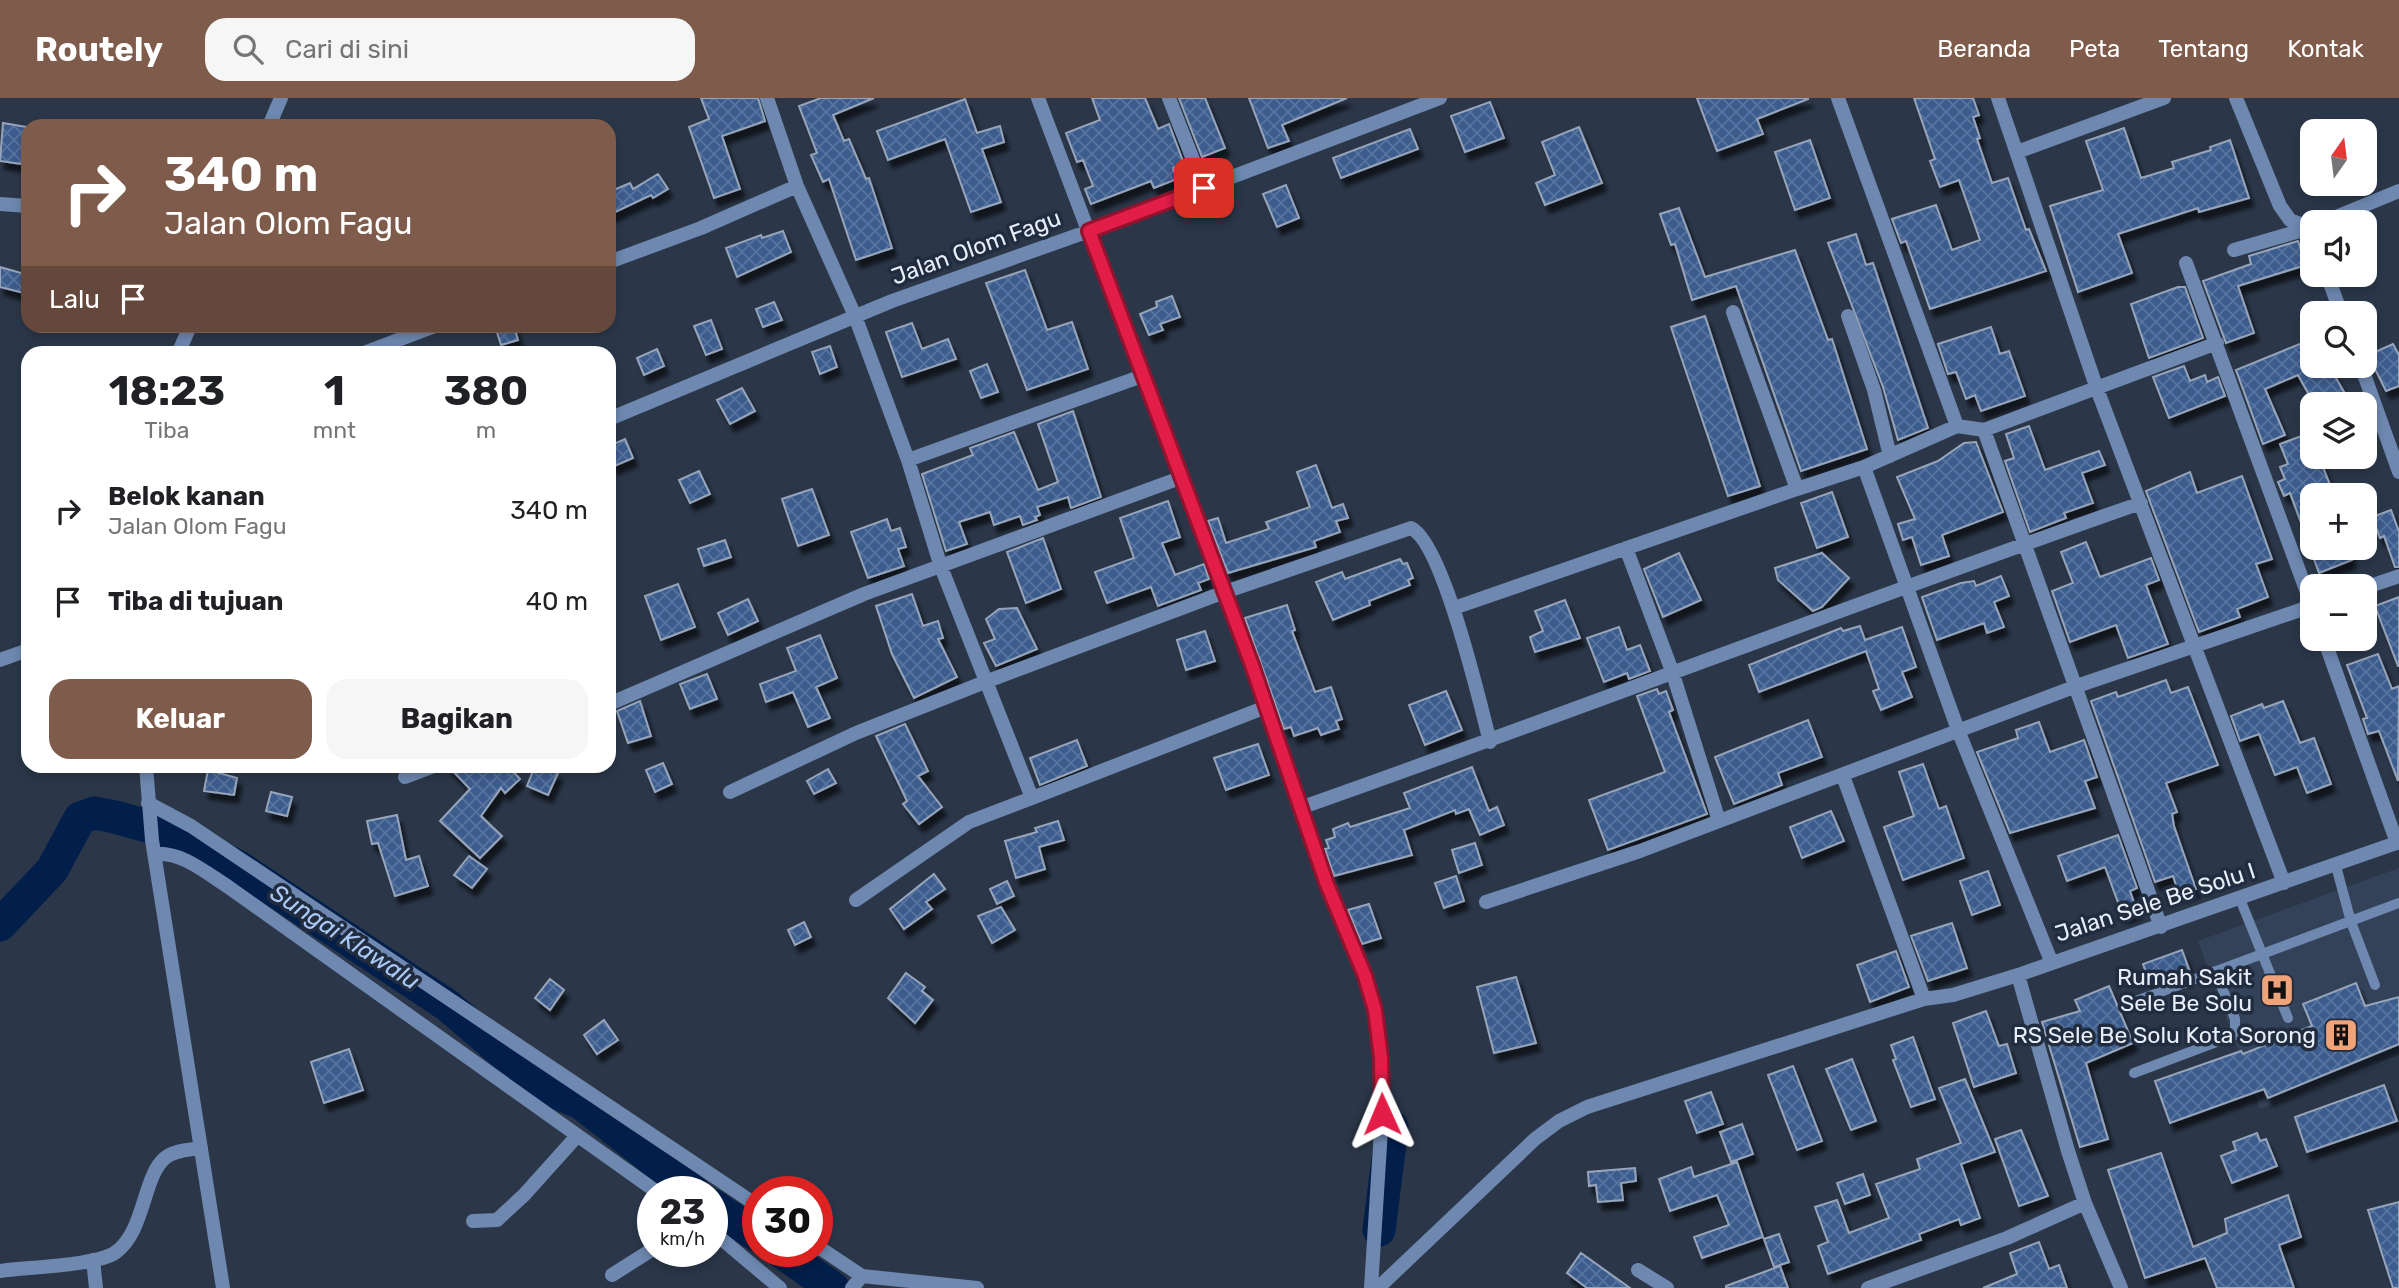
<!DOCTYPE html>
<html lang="id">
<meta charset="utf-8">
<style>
body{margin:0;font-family:Rubik,sans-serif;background:#f6f6f6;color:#202124;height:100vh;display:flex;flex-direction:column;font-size:26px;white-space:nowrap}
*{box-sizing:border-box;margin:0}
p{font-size:23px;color:#757577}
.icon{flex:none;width:38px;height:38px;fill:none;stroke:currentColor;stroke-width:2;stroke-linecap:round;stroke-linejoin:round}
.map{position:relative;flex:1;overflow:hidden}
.drawer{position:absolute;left:21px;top:248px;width:595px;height:427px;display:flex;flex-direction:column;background:#fff;border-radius:21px;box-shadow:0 4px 10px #0003}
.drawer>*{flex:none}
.guide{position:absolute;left:21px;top:21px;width:595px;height:214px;border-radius:21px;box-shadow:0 4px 10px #0003;background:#7e5b4a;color:#fff;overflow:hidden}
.needle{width:46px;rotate:14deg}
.fabs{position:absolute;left:2300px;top:21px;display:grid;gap:14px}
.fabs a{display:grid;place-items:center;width:77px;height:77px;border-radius:14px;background:#fff;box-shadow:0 4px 10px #0003;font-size:35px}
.speed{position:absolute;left:637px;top:1078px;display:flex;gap:14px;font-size:35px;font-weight:700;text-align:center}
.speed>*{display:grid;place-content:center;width:91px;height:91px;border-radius:50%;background:#fff;box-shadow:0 4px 10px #0003;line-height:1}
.speed small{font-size:18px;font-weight:400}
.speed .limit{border:10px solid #d22;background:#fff;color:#111}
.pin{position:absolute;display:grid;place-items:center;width:60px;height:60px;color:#fff;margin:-30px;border-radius:14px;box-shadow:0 4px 10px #0006}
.me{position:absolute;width:77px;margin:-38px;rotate:359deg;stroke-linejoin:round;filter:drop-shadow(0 0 5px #0008)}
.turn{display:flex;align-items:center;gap:24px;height:147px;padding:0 28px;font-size:32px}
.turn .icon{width:91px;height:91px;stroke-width:2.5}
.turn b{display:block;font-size:49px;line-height:60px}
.then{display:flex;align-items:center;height:66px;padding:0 28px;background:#0003;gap:14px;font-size:26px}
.eta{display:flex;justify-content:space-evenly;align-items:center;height:119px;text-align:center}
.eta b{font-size:42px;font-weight:700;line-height:49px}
.button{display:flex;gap:14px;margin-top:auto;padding:14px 28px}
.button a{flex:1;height:80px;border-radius:21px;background:#7e5b4a;color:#fff;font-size:28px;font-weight:700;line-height:80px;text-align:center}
.button a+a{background:#f6f6f6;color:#202124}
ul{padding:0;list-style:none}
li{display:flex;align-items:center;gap:21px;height:91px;padding:0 28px}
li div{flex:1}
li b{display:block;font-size:26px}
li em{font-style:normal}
header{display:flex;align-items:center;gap:42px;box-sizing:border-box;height:98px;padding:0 35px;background:#7e5b4a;color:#fff}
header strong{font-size:33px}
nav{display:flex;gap:38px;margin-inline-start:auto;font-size:24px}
.search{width:490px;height:63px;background:#f6f6f6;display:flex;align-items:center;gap:18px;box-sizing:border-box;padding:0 24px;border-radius:21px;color:#757577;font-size:26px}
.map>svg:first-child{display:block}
.built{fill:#334259;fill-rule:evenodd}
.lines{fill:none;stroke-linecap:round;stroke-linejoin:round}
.river{stroke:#021e4a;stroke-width:33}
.building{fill:url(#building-cross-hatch);stroke:#97a5bb;stroke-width:2;filter:url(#shadow)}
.service{stroke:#6e88b0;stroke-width:10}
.minor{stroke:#6e88b0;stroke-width:14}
.route-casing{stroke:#92132f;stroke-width:18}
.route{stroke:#e11d48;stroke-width:12}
.labels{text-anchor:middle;stroke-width:7;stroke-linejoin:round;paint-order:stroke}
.street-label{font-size:23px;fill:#e8effb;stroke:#212d3e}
.poi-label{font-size:23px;fill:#e8effb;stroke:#212d3e;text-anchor:end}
.water-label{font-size:24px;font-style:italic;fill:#abc9f6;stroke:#212d3e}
</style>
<header>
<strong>Routely</strong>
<div class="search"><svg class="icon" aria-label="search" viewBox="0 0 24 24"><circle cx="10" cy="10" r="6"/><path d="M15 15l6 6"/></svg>Cari di sini</div>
<nav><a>Beranda</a><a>Peta</a><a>Tentang</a><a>Kontak</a></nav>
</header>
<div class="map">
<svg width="2399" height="1190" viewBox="0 0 2399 1190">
<defs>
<pattern id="building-cross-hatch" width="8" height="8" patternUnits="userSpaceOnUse" patternTransform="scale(1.75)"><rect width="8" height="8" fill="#3c5c8e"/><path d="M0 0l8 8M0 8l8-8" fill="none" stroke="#58749f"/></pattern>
<filter id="shadow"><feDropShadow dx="4.5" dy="8" stdDeviation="2" flood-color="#0009"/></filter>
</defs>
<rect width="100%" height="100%" fill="#2b3749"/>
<!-- built -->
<path class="built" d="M2399 770V899L2388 903 2399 931V960L2260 1011 2198 843ZM2356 885 2365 908 2380 902 2398 947 2268 999 2249 953 2312 928 2303 906Z"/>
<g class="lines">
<!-- river -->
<path class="river" d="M0 827 52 772 80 720 94 715 115 719 172 735 239 769 447 907 543 989 581 1005 694 1094
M712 1107 758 1138
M1379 1132 1392 1029
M780 1153 833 1190"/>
</g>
<!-- building -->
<path class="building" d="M701 0H758L765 23 722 38 740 91 714 100 689 29 709 21Z
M821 0H874L833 17 844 43 849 41 866 81 869 80 892 150 856 162 829 81 823 84 811 57 817 55 799 8Z
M1092 0H1145L1158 31 1169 26 1184 66 1173 70 1177 81 1154 90 1151 83 1091 106 1085 91 1093 88 1083 62 1077 64 1066 35 1100 22Z
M1179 0H1205L1225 50 1202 59Z
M1249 0H1347L1282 27 1289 43 1268 50Z
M1697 0H1808V1L1757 21 1763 36 1717 53Z
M1914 0H1973L1979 17 1973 19 1980 40 1977 41 1992 85 2008 80 2026 132 2029 131 2046 173 1930 211 1906 143 1901 145 1892 121 1936 107 1952 152 1980 142 1959 82 1940 89 1930 63 1935 61Z
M965 1 977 35 1000 28 1004 44 982 51 1001 104 971 114 945 41 888 62 877 33Z
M1490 4 1504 40 1465 54 1451 18Z
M3 25 27 29 22 66 0 63Z
M1579 29 1602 85 1545 107 1536 85 1555 77 1542 44Z
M2124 30 2141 80 2174 70 2172 64 2211 52 2210 49 2230 42 2249 100 2199 114 2198 110 2118 136 2132 175 2078 194 2050 108 2103 92 2086 43Z
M1410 31 1418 51 1341 80 1333 60Z
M1810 42 1830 100 1795 112 1775 54Z
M658 76 668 91 653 100 651 97 609 117V94L630 85 633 91Z
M1286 87 1299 120 1277 129 1263 96Z
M1679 110 1705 179 1795 152 1828 242 1832 241 1867 351 1801 373 1736 188 1692 202 1675 146 1671 147 1660 116Z
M783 133 791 154 737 179 726 150 761 137 762 140Z
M1856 136 1866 167 1873 165 1928 330 1898 342 1883 289 1828 145Z
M2298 143 2306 167 2238 188 2254 235 2226 245 2203 183 2251 166 2249 158Z
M0 169 28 177V196L0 189Z
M1025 172 1047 232 1072 224 1088 271 1027 292 986 185Z
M2178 189H2185L2203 240 2149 260 2131 206Z
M1172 198 1180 219 1160 226 1163 232 1149 237 1140 216 1157 209 1156 204Z
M774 204 782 222 763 229 756 211Z
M1705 218 1760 388 1728 398 1671 229Z
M711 222 722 251 706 257 694 228Z
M912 225 922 251 948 241 956 261 902 279 886 234Z
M495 228H514L518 242 501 247Z
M1991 229 2000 256 2009 253 2025 298 1981 313 1975 297 1966 301 1956 274 1948 276 1938 246Z
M2312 241V268H2329L2351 306H2314L2298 277 2265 291 2285 337 2263 346 2236 272Z
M2393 246 2399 257V288L2386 293 2368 257Z
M830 248 837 269 820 276 812 254Z
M657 251 664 268 644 277 637 260Z
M987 266 998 294 981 300 970 273Z
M2184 268 2190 283 2205 277 2207 284 2218 279 2225 298 2169 320 2153 279Z
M742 290 755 313 730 326 717 302Z
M1073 313 1101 399 1071 410 1068 399 1037 409 1040 417 1035 419 1037 422 1023 427 1020 418 994 427 990 414 959 424 967 446 946 453 922 376 973 357 970 350 1014 334 1038 392 1058 384 1038 326Z
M2029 328 2045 372 2099 353 2105 367 2082 375 2093 405 2064 415 2066 420 2030 434 2005 363 2014 360 2006 336Z
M2312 334V359H2319L2334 397H2312L2310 449 2290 395 2284 398 2278 384 2285 381 2280 369 2288 366 2280 346Z
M625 341 633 360 612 369 609 348Z
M1976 344 2003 414 1942 437 1949 458 1921 467 1912 439 1903 442 1898 426 1915 421 1897 379 1938 363 1964 345Z
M1316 367 1332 410 1343 406 1348 420 1336 423 1340 434 1314 443 1316 449 1228 475 1208 423 1218 420 1226 445 1269 431 1266 424 1310 409 1297 374Z
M699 373 710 396 690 405 679 382Z
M2190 374 2197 395 2242 378 2272 461 2256 466 2268 499 2237 511 2240 519 2199 534 2146 393Z
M812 391 829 437 798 448 782 401Z
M1832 394 1848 439 1817 450 1801 405Z
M1168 403 1180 439 1162 445 1175 477 1204 466 1209 481 1198 485 1201 492 1158 508 1151 489 1107 505 1095 474 1134 460 1120 420Z
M2391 412 2399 434V469H2395L2384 438 2380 440 2372 419Z
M887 421 891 433 900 430 906 449 898 451 904 468 868 480 851 434Z
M1043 440 1061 491 1026 505 1007 454Z
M725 442 731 459 704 468 698 451Z
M2086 444 2100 479 2151 460 2159 482 2146 487 2168 546 2128 560 2116 527 2070 544 2052 493 2073 485 2061 454Z
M2310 450H2348L2352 462 2319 475Z
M1679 455 1701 502 1663 519 1644 471Z
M1822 455 1849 480 1822 509 1813 513 1778 482 1775 470Z
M1400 461 1403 466 1407 465 1413 480 1408 482 1410 487 1369 503 1370 507 1333 522 1316 484 1342 474 1345 481Z
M2001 478 2009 498 1994 504 2004 529 1987 535 1984 525 1937 542 1922 499 1961 485 1974 483 1976 488Z
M678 486 695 529 661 542 645 498Z
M912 496 923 528 938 523 943 540 938 541 957 579 914 600 892 556 876 508Z
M2399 499V568H2398L2375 508Z
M748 501 758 523 728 537 718 515Z
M1565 502 1580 540 1535 554 1530 539 1543 533 1535 513Z
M1287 507 1295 532 1292 533 1315 594 1331 589 1342 621 1336 623 1339 631 1321 637 1318 630 1294 638 1291 629 1284 631 1245 520Z
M1017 510 1037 551 996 568 984 545 995 541 986 521 999 511Z
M1860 528 1865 542 1902 529 1916 569 1902 574 1912 599 1881 612 1873 593 1879 591 1866 553 1759 594 1749 567 1841 530 1843 533Z
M1619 529 1627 552 1640 547 1650 573 1629 581 1627 575 1604 584 1587 540Z
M1205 533 1215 563 1186 572 1177 542Z
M820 537 837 580 816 589 830 620 808 629 793 594 766 604 760 586 796 573 787 550Z
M2378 556 2392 591 2399 588 2398 683 2379 633 2368 636 2363 621 2367 620 2347 567Z
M707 576 717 601 690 611 680 586Z
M2166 582 2171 595 2188 589 2218 667 2166 685 2177 714 2172 716 2174 728 2196 791 2179 796 2173 778 2155 784 2091 603 2116 594 2118 599Z
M1657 591 1659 596 1666 593 1673 612 1669 614 1707 716 1608 752 1589 702 1665 674 1637 598Z
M1446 593 1462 632 1425 647 1409 607Z
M640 603 651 638 628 645 617 613Z
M2283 603 2300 645 2314 640 2331 686 2307 695 2297 669 2275 677 2259 636 2240 643 2231 618 2262 606 2264 610Z
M1808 622 1822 659 1778 675 1782 687 1734 706 1715 659Z
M2039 624 2050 654 2084 642 2097 679 2085 683 2095 710 2010 735 1977 654 2018 640 2016 632Z
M905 626 928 673 918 678 942 709 919 726 903 706 907 703 876 638Z
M1077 642 1087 668 1040 687 1030 660Z
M1258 646 1269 677 1226 692 1214 660Z
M663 665 672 686 655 694 646 672Z
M1923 666 1939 711 1946 708 1964 760 1903 782 1884 729 1914 718 1899 674Z
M448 668H508L520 681 505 695 501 690 481 718 502 738 480 760 440 723 470 691Z
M535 668 558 675 548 697 527 688Z
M1472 669 1489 713 1497 709 1504 727 1480 737 1469 711 1456 716 1455 712 1404 732 1412 757 1334 778 1325 751 1329 750 1326 742 1335 739 1333 731 1348 725 1350 729 1410 710 1404 695Z
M828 671 836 685 814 696 807 683Z
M208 672 237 680 234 697 204 693Z
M271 694 292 699 287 718 266 713Z
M1831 713 1844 743 1802 760 1790 729Z
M397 717 406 762 419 758 428 788 395 798 378 745 372 746 367 723Z
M1058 723 1064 742 1039 749 1045 771 1016 780 1005 743 1037 734 1035 730Z
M2118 737 2137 790 2130 793 2137 813 2123 818 2105 769 2067 783 2058 758Z
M1475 745 1482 767 1459 775 1452 752Z
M469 758 487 771 472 790 454 777Z
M1988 773 2000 807 1972 817 1960 783Z
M934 776 945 791 926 804 932 811 904 831 890 811Z
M1456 778 1464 803 1444 810 1435 785Z
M1007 783 1014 798 997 806 990 791Z
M1369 806 1381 840 1362 846 1348 812Z
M1001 809 1015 832 992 845 978 818Z
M804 824 811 839 795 847 788 832Z
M1952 825 1967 870 1928 883 1911 838Z
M2182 852 2190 874 2151 888 2143 866Z
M1896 853 1909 889 1870 904 1857 867Z
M906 875 925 889 922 893 933 902 915 925 888 900Z
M1516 879 1536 945 1494 955 1477 889Z
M550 881 564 892 550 912 535 900Z
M2356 885 2365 908 2399 899V946L2268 1000 2264 991 2170 1025 2155 983 2241 953 2243 956 2312 928 2303 906Z
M2109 888 2133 945 2086 965 2108 1041 2080 1049 2042 924 2080 913 2075 902Z
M1986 913 1999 948 2007 946 2016 975 1974 989 1953 925Z
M604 922 618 942 597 956 584 937Z
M1913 939 1935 1001 1911 1009 1893 962 1896 961 1891 947Z
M349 951 363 992 324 1005 311 964Z
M1852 961 1876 1023 1851 1032 1826 971Z
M1793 968 1822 1043 1797 1052 1768 977Z
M1965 981 1995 1054 1961 1066 1980 1120 1961 1127 1959 1121 1919 1136 1921 1142 1828 1176 1818 1148 1828 1144 1815 1109 1837 1102 1849 1135 1889 1120 1876 1086 1920 1071 1917 1061 1961 1045 1939 990Z
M2384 987 2397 1023 2307 1054 2295 1019Z
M1711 994 1723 1026 1697 1035 1685 1003Z
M1742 1026 1753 1056 1731 1064 1720 1034Z
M2021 1032 2048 1098 2019 1108 1995 1041Z
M2257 1035 2260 1043 2266 1041 2277 1068 2232 1085 2221 1058 2236 1052 2233 1044Z
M2161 1055 2193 1149 2227 1135 2225 1121 2288 1097 2301 1139 2279 1147 2294 1190H2217L2205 1160 2145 1180 2108 1072Z
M1737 1064 1763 1139 1702 1160 1694 1139 1729 1127 1717 1097 1670 1113 1659 1081 1691 1069 1694 1079Z
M1635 1070 1636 1083 1621 1085 1623 1102 1598 1104 1596 1087 1589 1088 1588 1074Z
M1863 1076 1870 1097 1845 1106 1837 1085Z
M2399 1104V1190H2393L2368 1112Z
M1779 1136 1789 1164 1774 1169 1764 1141Z
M2039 1144 2049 1171 2059 1167 2067 1190H1983L2017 1176 2010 1155Z
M1581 1155 1630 1190H1587L1567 1175Z
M1780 1168 1788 1190H1726V1188Z"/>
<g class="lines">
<!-- service -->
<path class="service" d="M2336 768 2351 824 2375 887
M2240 801 2288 920
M2136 903 2399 805
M2134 975 2235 937V921L2215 873"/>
<!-- minor -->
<path class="minor" d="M767 0 797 88 855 218 908 362 941 469 1032 700 969 724 856 802
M1038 0 1252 567 1326 784 1365 878 1375 912 1381 960 1382 1016 1371 1190
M1169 0 1204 90
M1838 0 1957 328
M1998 0 2097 291 2284 785
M2236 0 2280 108 2290 122 2310 130 2312 135
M269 28 281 0
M2017 54 2164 0
M0 106 28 108
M2324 124 2399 93
M2234 152 2310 130
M609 164 701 130 797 88
M2186 165 2312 508
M2327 177 2341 215
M1733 214 1797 391 1864 369 1957 328 1984 332 2217 245
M1848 218 1874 292 1890 358
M178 256 190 228
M361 256 435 228
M2361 268 2399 374
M609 321 892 203 1089 133 1440 0
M1984 332 2161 829
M908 362 1145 277
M1864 369 1958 632 2051 863
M1626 450 1672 573 1719 723
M2364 490 2399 478
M1454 510 1797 391
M2324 541 2397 745
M0 562 28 552
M609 606 864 496 1180 380
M146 668 152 742 223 1190
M1843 678 1924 901
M405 679 434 668
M730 694 856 635 985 584 1222 495 1411 430C1443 445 1480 605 1490 644
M1032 700 1266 609
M148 705 191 728 758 1108
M1300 710C1581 611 1860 503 2141 405
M155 756C182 754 205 774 227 788L657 1094
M1486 804 1640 753 2074 589 2312 508
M2018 877 2068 1053 2085 1105 2121 1190
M473 1123 497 1122 524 1097 577 1038
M712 1133 780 1190
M817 1148 862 1178 977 1190
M93 1162 96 1190
M1638 1172 1667 1190
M0 1173C27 1169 97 1168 116 1154 145 1133 143 1078 165 1060 174 1052 190 1052 201 1050
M612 1177 653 1151
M852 1190 862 1178
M1378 1190 1535 1041 1559 1023 1587 1009 1924 901 1953 897 2018 877 2399 744
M1868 1190 2007 1140 2085 1105"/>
</g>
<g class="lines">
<!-- route casing -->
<g class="route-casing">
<path id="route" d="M1204 90 1089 133 1252 567 1326 784 1365 878 1375 912 1381 960 1382 1016"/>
</g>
<!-- route -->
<use href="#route" class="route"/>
</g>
<!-- icons -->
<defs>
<g id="hospital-square" transform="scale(1.75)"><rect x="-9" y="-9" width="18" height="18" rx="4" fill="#f0a279" stroke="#212d3e"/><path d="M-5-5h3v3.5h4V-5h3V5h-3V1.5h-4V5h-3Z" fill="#111"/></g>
<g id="building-square" transform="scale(1.75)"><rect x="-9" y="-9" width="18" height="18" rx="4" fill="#f0a279" stroke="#212d3e"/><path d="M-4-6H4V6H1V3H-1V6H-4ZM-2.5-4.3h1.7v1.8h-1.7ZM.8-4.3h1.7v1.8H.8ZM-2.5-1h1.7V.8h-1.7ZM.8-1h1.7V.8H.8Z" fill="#111"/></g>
</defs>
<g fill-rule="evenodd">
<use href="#hospital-square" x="2277" y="892"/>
<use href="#building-square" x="2341" y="937"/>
</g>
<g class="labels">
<!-- street labels -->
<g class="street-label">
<text transform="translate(976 149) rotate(-20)" y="8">Jalan Olom Fagu</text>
<text transform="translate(2155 804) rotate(-18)" y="8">Jalan Sele Be Solu I</text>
</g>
<!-- poi labels -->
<g class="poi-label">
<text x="2252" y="887">Rumah Sakit<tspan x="2252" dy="26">Sele Be Solu</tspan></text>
<text x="2316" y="945">RS Sele Be Solu Kota Sorong</text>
</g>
<!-- water labels -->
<g class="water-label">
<text transform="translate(345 839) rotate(33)" y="8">Sungai Klawalu</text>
</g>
</g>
</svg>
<div class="fabs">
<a><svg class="needle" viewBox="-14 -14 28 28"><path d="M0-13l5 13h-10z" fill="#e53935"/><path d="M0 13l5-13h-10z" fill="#757577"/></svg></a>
<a><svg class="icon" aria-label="sound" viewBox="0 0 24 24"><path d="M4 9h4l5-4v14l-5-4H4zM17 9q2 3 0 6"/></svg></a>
<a><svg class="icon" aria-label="search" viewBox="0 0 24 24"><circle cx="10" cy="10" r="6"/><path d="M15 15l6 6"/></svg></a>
<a><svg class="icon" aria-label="layers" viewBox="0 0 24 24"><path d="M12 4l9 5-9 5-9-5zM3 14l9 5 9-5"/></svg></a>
<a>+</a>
<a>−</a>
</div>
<div class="speed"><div>23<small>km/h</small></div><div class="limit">30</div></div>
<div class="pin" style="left:1204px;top:90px;background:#d93025"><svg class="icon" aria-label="arrive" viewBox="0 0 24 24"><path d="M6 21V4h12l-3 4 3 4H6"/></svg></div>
<svg class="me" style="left:1382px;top:1016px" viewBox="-20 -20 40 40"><path d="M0-17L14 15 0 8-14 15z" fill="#e11d48" stroke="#fff" stroke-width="4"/></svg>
<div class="guide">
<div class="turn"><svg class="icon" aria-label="right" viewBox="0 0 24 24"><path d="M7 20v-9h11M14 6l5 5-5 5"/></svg><div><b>340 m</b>Jalan Olom Fagu</div></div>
<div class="then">Lalu<svg class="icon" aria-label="arrive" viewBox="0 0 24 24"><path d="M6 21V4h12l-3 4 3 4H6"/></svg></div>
</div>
<section class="drawer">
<div class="eta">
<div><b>18:23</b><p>Tiba</p></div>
<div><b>1</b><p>mnt</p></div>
<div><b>380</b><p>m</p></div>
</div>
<ul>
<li><svg class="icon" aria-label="right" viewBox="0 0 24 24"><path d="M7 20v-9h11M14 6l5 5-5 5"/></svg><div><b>Belok kanan</b><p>Jalan Olom Fagu</p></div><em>340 m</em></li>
<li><svg class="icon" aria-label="arrive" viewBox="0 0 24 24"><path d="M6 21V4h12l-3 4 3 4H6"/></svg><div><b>Tiba di tujuan</b></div><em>40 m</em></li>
</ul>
<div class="button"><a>Keluar</a><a>Bagikan</a></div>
</section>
</div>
